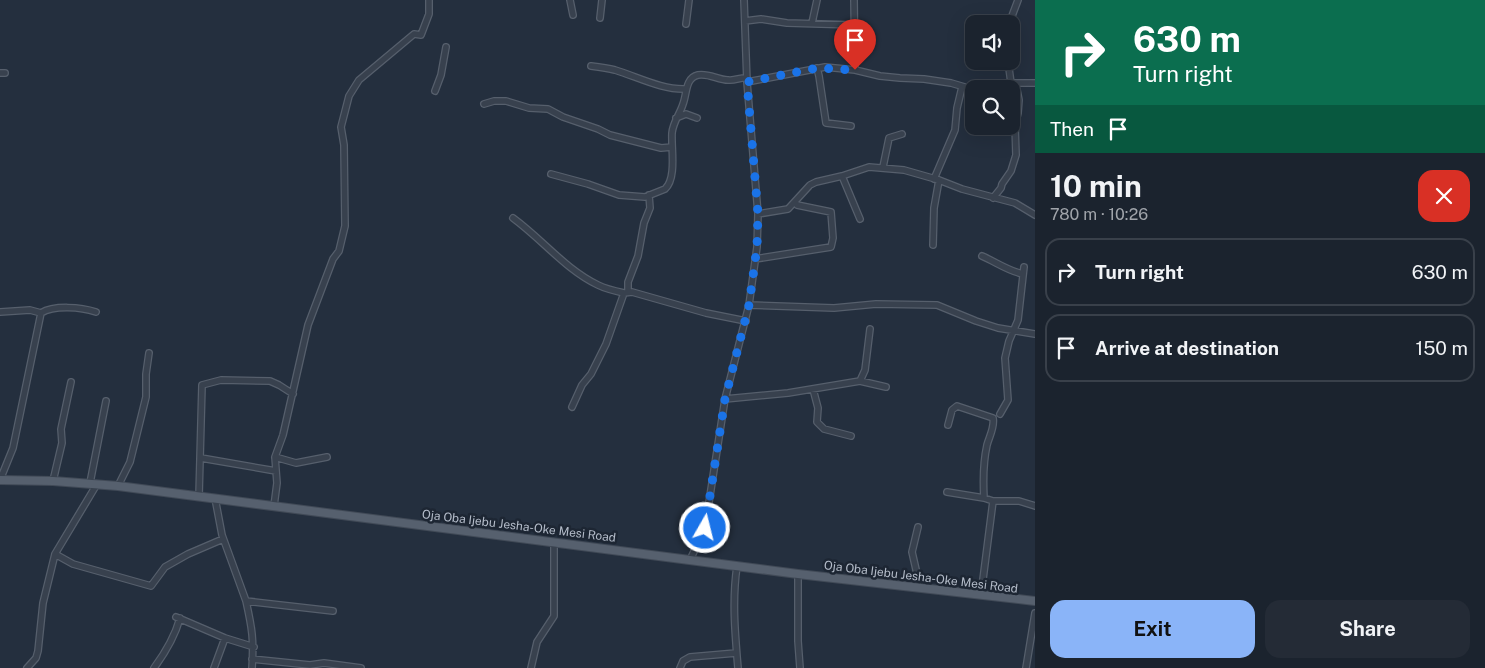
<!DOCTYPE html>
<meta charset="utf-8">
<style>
body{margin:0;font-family:"Public Sans",sans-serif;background:#242b36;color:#f1f3f6;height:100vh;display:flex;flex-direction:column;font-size:19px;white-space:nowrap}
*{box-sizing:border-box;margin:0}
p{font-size:16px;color:#a0a4aa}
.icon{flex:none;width:28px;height:28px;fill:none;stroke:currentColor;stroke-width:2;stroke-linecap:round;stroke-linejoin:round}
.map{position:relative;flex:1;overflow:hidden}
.side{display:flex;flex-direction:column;background:#1b232e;width:450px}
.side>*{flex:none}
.top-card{background:#0b6e4f;color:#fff;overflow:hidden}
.tools{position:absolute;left:965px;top:15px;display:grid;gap:10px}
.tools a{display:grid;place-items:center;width:55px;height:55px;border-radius:10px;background:#1b232e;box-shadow:0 5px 20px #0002,0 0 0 1px #39404a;font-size:25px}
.pin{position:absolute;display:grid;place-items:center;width:42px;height:42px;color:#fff;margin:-51px -21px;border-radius:50% 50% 50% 0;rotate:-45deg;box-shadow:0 0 5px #0007}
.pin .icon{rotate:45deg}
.me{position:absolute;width:55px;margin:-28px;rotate:8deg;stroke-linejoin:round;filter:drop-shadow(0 0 4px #0008)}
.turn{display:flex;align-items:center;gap:18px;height:105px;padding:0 15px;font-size:22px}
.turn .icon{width:65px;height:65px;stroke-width:2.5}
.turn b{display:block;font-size:35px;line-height:42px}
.then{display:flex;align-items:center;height:48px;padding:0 15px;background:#0003;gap:10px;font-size:19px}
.round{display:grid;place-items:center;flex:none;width:52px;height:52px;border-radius:15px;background:#242b36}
.overview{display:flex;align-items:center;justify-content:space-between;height:85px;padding:0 15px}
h1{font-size:30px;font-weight:700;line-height:38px}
.primary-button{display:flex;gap:10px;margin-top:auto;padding:10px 15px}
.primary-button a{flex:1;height:58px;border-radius:15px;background:#8ab4f8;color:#111;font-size:20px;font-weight:700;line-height:58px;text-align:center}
.primary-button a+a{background:#242b36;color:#f1f3f6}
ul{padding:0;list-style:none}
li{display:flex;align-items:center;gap:15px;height:68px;margin:0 10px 8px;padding:0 5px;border:2px solid #39404a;border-radius:15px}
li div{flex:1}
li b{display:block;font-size:19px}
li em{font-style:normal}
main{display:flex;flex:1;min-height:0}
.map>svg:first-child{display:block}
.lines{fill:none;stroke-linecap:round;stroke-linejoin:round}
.minor-casing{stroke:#565f6c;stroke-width:8}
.major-casing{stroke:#414a57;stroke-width:10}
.minor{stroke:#38414e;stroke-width:5.5}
.major{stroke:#56606e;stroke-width:8}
.route{stroke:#1a73e8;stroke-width:9;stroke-dasharray:0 16.2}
.labels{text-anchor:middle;stroke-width:5;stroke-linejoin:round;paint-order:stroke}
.street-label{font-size:12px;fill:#b4bcc9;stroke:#1d2633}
</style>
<main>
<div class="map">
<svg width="1035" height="668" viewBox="0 0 1035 668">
<rect width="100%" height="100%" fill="#242f3e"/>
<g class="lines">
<!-- minor casing -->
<g class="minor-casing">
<path id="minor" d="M570 0 573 15
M854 0 855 70
M600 18 602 0
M745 21 761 19 787 23 855 25
M812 23 817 0
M686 24 689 0
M1009 24 1018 0
M591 66C599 67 607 68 615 70 638 77 662 90 686 89
M817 68 819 76 826 123 851 126
M0 73H5
M747 82 825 67 855 70 880 76 900 78 924 79 951 83 968 88H975L988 84 1011 83H1035
M435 91 441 75 446 47
M484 104 494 101H506L529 108 548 109 563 117 598 129 610 135 661 148 672 147
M676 118 686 114 697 118
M883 167 889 138 902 134
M551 174 588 184 619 195 645 197 665 189C677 178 671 148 672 133 673 122 680 114 683 104 687 94 685 78 698 75 709 73 718 80 728 80 735 81 741 77 747 78
M842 176 860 219
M934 179 955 130 957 108 962 87
M993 198 1001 188 1002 184 1011 171 1016 155 1015 125 1018 113 1019 100 1017 90 1011 83 1008 61
M758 214 788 209 810 185 816 182 842 176 869 167 904 170 939 180 962 189 1015 203 1035 215
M513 218C543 240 565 269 598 285 606 289 615 291 624 293
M933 245 934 208 939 180
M982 256C996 262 1008 271 1023 274
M755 259 831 247 833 238 831 212 797 205 795 202
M628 292V282L638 256 644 223 650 208 649 195
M749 305 834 308 876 304 937 305 976 321 998 328 1035 334
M0 312 30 310 41 313
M860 381 865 370 870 329
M813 389 818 408 817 422 824 429 851 436
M725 399 788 393 860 381 886 387
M572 407 582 385 591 374 606 344 624 293 632 292 706 313 746 321
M1000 414 1008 400 1005 358 1009 341 1018 320 1024 267
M948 425 952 410 957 406 993 418C995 427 989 437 987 445 983 463 983 480 984 498
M275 457 296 463 327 457
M201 458 276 471
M0 480 13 448 41 313C54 305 81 307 96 312
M53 481 62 443 61 429 71 382
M90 483 106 401
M118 486 130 462 146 397V374L149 353
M947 492 984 498 993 501 981 595
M199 496 202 385 221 380 270 381 279 385 293 394
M215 498 222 535 246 601 333 611
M993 501H1019L1035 506
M274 506 277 483 275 457 283 435 308 325 333 259 339 251 345 226 344 145 341 127 349 96 359 80 414 34 421 35 429 14V0
M918 527 912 552 920 587
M55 554 73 564 151 586 165 567 188 554 223 539
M690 560 705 528 725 399 749 305 757 247 758 214 747 82 744 0
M737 566C732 600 735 633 738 668
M798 574V641L800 668
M246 601C252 628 254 640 252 668
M176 617 225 638 254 647
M252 659 310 665 324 663 361 668
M27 668 36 658 38 651 43 603 55 554 97 484
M154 668C165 653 175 636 180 618
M214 668 225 638
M531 668 537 642 554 616V542
M680 668 683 661 690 657 736 653
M1026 668 1035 613"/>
</g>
<!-- major casing -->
<g class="major-casing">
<path id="major" d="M0 480 53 481 118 486 798 574 1035 601"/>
</g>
<!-- minor -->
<use href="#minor" class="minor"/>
<!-- major -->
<use href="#major" class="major"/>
</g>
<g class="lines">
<!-- route -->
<path class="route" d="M705 528 725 399 749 305 757 247 758 214 747 82 817 68 855 70"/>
</g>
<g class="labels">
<!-- street labels -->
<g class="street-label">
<text transform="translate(519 526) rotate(7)" y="4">Oja Oba Ijebu Jesha-Oke Mesi Road</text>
<text transform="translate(921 577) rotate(7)" y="4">Oja Oba Ijebu Jesha-Oke Mesi Road</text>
</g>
</g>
</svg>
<div class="tools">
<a><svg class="icon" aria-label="sound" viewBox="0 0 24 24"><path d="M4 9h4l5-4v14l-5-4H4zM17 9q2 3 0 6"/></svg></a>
<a><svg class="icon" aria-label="search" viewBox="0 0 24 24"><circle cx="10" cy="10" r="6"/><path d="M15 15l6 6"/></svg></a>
</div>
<div class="pin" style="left:855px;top:70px;background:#d93025"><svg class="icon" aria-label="arrive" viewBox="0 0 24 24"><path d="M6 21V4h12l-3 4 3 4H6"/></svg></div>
<svg class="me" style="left:705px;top:528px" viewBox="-20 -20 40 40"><circle r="17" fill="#1a73e8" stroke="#fff" stroke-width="3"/><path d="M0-11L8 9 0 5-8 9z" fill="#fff"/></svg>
</div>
<section class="side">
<div class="top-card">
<div class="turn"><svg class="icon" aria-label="right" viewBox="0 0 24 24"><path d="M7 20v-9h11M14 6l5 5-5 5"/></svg><div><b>630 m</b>Turn right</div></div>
<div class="then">Then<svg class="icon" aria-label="arrive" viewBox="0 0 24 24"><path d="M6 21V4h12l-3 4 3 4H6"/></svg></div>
</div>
<div class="overview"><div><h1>10 min</h1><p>780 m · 10:26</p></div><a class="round" style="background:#d93025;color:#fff"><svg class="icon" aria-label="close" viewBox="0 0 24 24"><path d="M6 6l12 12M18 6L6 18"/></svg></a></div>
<ul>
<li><svg class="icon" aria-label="right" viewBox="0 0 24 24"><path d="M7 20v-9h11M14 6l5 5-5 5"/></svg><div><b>Turn right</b></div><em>630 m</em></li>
<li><svg class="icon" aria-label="arrive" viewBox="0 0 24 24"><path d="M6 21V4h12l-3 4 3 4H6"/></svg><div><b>Arrive at destination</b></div><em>150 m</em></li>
</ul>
<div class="primary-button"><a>Exit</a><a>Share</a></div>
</section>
</main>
